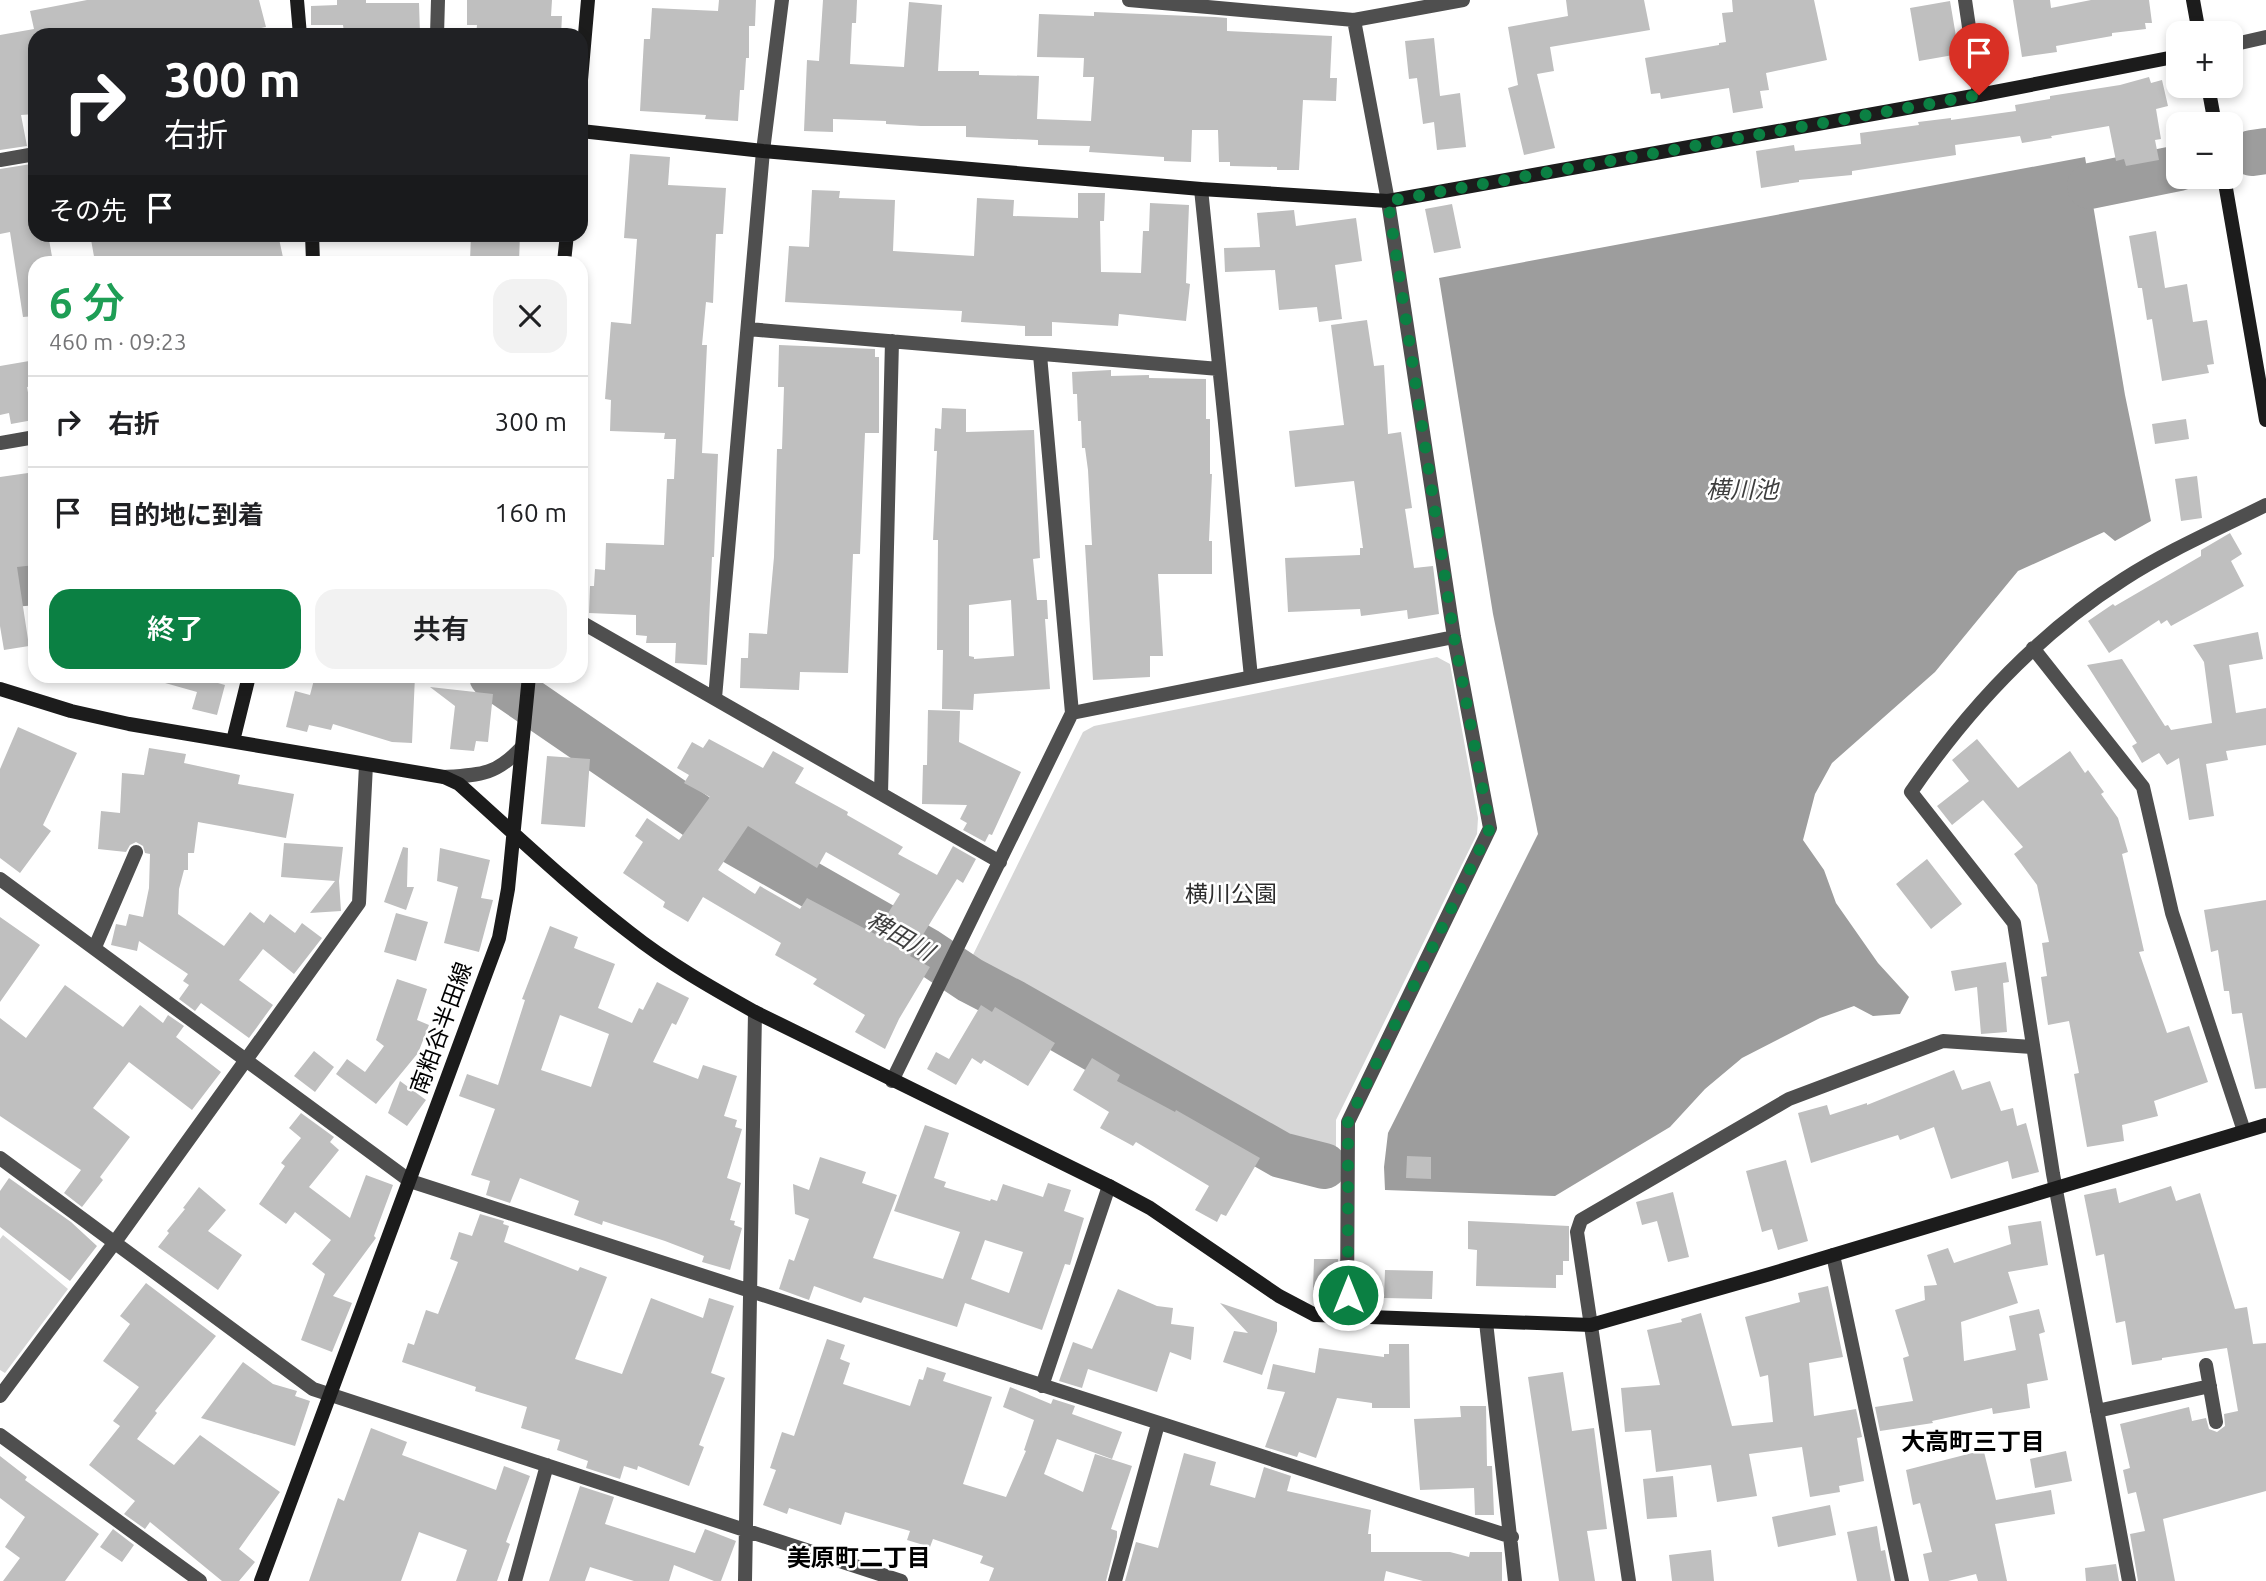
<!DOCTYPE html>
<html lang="ja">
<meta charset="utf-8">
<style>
body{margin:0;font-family:Ubuntu,"Noto Sans JP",sans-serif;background:#f2f2f2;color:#202124;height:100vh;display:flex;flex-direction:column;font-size:26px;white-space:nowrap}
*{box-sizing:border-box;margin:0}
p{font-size:23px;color:#757577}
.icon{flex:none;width:38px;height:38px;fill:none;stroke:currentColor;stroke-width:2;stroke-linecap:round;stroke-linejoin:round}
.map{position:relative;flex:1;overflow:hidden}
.drawer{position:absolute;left:28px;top:256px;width:560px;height:427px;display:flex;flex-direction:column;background:#fff;border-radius:21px;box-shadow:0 4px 10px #0003}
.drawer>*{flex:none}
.banner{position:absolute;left:28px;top:28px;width:560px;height:214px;border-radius:21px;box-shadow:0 4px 10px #0003;background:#202124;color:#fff;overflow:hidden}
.controls{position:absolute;left:2166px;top:21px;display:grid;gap:14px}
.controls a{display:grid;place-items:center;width:77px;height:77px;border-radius:14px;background:#fff;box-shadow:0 4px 10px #0003;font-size:35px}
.pin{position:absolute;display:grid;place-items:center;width:60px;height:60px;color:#fff;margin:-72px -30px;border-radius:50% 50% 50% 0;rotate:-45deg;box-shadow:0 0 7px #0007}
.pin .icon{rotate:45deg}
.me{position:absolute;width:77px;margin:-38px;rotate:0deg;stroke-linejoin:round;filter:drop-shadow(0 0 5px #0008)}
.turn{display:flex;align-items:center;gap:24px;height:147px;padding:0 21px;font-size:32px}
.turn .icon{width:91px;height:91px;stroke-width:2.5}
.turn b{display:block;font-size:49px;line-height:60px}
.then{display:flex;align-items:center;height:66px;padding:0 21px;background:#0003;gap:14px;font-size:26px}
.round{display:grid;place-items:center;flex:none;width:74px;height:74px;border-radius:21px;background:#f2f2f2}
.headline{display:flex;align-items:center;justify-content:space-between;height:119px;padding:0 21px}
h1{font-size:42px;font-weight:600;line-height:52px;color:#1e9e55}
.action{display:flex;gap:14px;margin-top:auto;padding:14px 21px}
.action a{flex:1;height:80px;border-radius:21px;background:#0b8043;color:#fff;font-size:28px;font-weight:600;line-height:80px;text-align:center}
.action a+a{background:#f2f2f2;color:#202124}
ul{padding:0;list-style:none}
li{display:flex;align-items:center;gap:21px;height:91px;padding:0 21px;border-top:2px solid #e0e0e0}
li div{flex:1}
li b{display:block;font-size:26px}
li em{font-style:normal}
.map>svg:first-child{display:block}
.green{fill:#d6d6d6}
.water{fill:#9d9d9d}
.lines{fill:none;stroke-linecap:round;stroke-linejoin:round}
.river{stroke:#9d9d9d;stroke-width:46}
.building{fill:#bfbfbf;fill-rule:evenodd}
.street{stroke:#4f4f4f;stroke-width:14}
.secondary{stroke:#1c1c1c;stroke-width:14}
.route{stroke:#0b8043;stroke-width:12;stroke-dasharray:0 21.6}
.labels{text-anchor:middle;stroke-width:5;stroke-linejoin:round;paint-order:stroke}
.park-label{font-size:23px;fill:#2d2d2d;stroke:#fff}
.street-label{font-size:23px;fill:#000;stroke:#fff}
.water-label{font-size:24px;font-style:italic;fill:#3e3e3e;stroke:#fff}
.neighbourhood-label{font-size:24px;font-weight:bold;fill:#000;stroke:#fff}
</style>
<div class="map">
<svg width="2266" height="1581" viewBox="0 0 2266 1581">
<rect width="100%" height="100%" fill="#fff"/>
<!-- green -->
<path class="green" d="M1437 657 1450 664 1478 818 1477 834 1336 1120V1158L1285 1142 1239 1124 1151 1070 966 969 1083 732 1094 726Z
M3 1235 68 1289 5 1373 0 1370V1239Z"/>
<!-- water -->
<path class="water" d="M2085 157 2125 395 2151 521 2115 541 2104 532 2018 571 1935 672 1832 763 1815 794 1803 840 1824 870 1836 903 1878 963 1909 997 1900 1014 1873 1016 1854 1006 1820 1018 1742 1058 1705 1089 1670 1127 1555 1196 1385 1190 1384 1167 1388 1133 1538 834 1493 614 1439 278Z"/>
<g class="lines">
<!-- river -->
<path class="river" d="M2252 153 2266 151
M2090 186 2179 168
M0 585 35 582
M492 676 728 838 925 950 970 980 1014 1003 1281 1155 1324 1166"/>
</g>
<!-- building -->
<path class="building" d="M87 0H259L266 27 261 28 262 35H35V114L21 115 27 146 0 150V35L34 29 30 11Z
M337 0H366V3H419L420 35 344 32 343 25H311V6L337 5Z
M467 0H552L551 16H562L561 35H476L477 25H467Z
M719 0H756L755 26H749V58H746L744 90H740L738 121 705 119 706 115 640 111 644 39H650L652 8 718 11Z
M823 0H857L856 23H852L850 64 904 67 909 2 942 5 938 71H979V75L1039 76 1037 119 1091 121 1094 77H1083L1084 58 1037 57 1039 14 1094 16V12L1215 17 1227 18V31L1332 36 1330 78H1337L1336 101 1303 100 1299 170H1277V167L1230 166V162H1219L1218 130H1192L1191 162 1164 161V157L1089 152 1090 146 1038 145V140L966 137V126H921L886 124V121L833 119V132L804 131 807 60 819 61Z
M1566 0H1644L1650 30 1550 47 1554 71 1537 74 1555 148 1524 155 1508 88 1518 85 1508 27 1568 16Z
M1732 0H1814L1827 60 1766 73 1769 90 1760 91 1763 108 1733 113 1729 88 1661 99 1660 93 1651 94 1645 58 1719 45V43L1726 42 1722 13 1733 12Z
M2013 0H2050L2051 8 2091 0H2149L2152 23H2145L2146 29 2112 33V36L2056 46 2057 52 2022 57Z
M1950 1 1959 54 1919 61 1910 8Z
M1434 38 1440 96 1460 93 1466 147 1437 150 1434 122 1423 124 1417 78 1409 79 1405 41Z
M2149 77 2151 83 2162 80 2168 106 2156 109 2161 139 2155 140 2159 160 2126 166 2124 159 2116 161 2109 126 2051 136 2052 138 2022 143 2020 136 1955 145 1956 155 1852 171V175L1799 180V182L1761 188 1756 151 1794 145 1795 151 1861 144 1860 133 1919 125 1918 122 1951 118V120L2016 111 2015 105 2050 99V96L2120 85Z
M630 154 670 157 668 185 726 188 723 234H716L713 303 706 302 702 345H707L702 453 718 454 714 557H712L707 665 675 663 676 643H646L647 636 636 635V615L589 613 590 586H594L595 569 605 570 606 543 664 545 667 479H674L676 439H664L665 433 610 431 611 400 605 399 611 322 631 324 637 239 624 238Z
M31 164V167L35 166V234H48L53 262H35V316L23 317 10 232 0 234V169Z
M812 190 840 191 839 198 895 200 893 251 974 256 977 198 1014 200 1013 216 1078 218V193H1105L1104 221H1100L1101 272 1141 273 1143 231H1149L1150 203 1189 205 1186 283 1190 284 1186 321 1119 314 1118 326 1052 322V336H1025V326L961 322 962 311 785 302 789 246 809 247Z
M1452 204 1461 248 1434 253 1425 209Z
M1294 210 1296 226 1356 218 1362 261 1335 265 1342 319 1319 322 1317 307 1279 310 1275 270 1225 272 1224 248 1260 247 1257 213Z
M2156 231 2165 288 2187 284 2193 322 2207 320 2214 364 2207 365 2209 373 2162 381 2152 319 2147 320 2142 288H2138L2129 236Z
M90 234H278L284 262H95Z
M471 234H520L519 262H470Z
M1367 320 1374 366 1384 365 1388 434 1401 432 1412 508 1405 509 1414 568 1433 566 1439 614 1408 619 1407 610 1361 616 1360 609 1288 612 1285 558 1360 555V548H1363L1354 481 1295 487 1289 431 1344 425 1331 325Z
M779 345 875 349V357H879V433H865L860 554H853L848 673 800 672 799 690 740 688 741 658H748L749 633 767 634 774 557 777 449H782L784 387H778Z
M35 360V386L27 387 33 420 11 424 9 413 0 415V366Z
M1111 370V376L1149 375V378L1206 379V419H1210V474H1212L1209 541H1212V574H1158L1163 656H1150V677L1093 680 1085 545H1092L1088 470 1085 448H1082L1081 421H1078L1077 394H1073L1072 372Z
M942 408 966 409V432L1034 430 1040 558 1033 559 1037 600H1047L1048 619H1045L1050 689 974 694 973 710 942 709 943 650H937L938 540H933L937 451H934L935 428 941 429ZM1011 600 1014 656 974 659V657L969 656V605Z
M2186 419 2189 439 2155 444 2152 424Z
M35 472V565L17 567 29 646 4 650 0 626V477Z
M2197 476 2202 518 2181 521 2175 479Z
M2230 533 2242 554 2231 561 2244 586 2171 626 2167 620 2161 624 2159 620 2109 653 2088 621 2113 604 2115 606 2201 556V550Z
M2258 632 2263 659 2229 665 2236 713 2266 708V745L2226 751 2228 760 2206 764 2214 816 2189 820 2179 758 2167 765 2159 753 2142 763 2132 746 2137 743 2087 665 2122 659 2165 726 2168 725 2171 730 2212 723 2204 662 2193 645Z
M159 676H220L218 683 225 685 217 715 192 709 197 692 158 681Z
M315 676H415L412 743 392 742 333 724 331 730 309 725 307 732 286 727 295 691 310 695Z
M430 687 493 694 488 742 476 741 474 751 450 749 455 706Z
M928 710 960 711 959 742 1021 772 992 835 989 834 985 842 963 830 967 823 960 819 967 805 922 804 923 765H927Z
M18 727 77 753 43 825 51 831 20 873 0 858V769Z
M709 739 763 768 773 751 804 768 795 783 848 812 847 815 903 847 898 854 937 875 953 846 976 859 963 883 957 879 910 956 930 967 899 1019 885 1049 855 1032 865 1015 813 984 817 979 775 955 781 943 703 897 688 922 663 907 665 902 623 873 643 842 635 836 647 818 679 840 710 797 684 783 689 775 677 768 692 742 703 748ZM748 826 817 868 826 852 900 894 875 934 807 898 800 909 760 886 755 894 718 870Z
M1977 739 2018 788 2070 751 2085 773 2088 770 2104 792 2101 794 2118 818 2128 852 2122 854 2144 951 2139 952 2167 1033 2189 1026 2208 1082 2154 1101 2158 1116 2122 1125 2124 1141 2087 1147 2074 1074 2079 1073 2069 1021 2048 1025 2041 977 2047 976 2042 943 2049 942 2037 885 2014 854 2023 847 1983 800 1952 825 1937 806 1969 781 1952 760Z
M149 748 186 754 184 763 240 775 238 784 294 794 286 838 198 822 194 853H188V870H184L179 889 178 914 224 946 250 912 264 923 270 914 295 933 302 923 322 938 294 974 263 949 239 980 273 1005 249 1038 201 1003 195 1011 179 999 189 985 183 981 188 974 139 941 137 951 111 945 116 924 126 926 129 914 143 917 149 888 150 854 145 853 143 846 136 842 130 845 126 852 98 849 101 811 120 813 122 773 144 775Z
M547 756 590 759 585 827 541 824Z
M284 843 343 847 339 881 341 911 310 913 335 881 281 877Z
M403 847 408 848 407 887H414L406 910 384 902Z
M440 848 490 860 481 898 493 900 479 952 444 943 458 887 437 881Z
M1927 859 1962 904 1931 929 1896 884Z
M2266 900V1088L2255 1089 2242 1013 2232 1014 2229 991H2224L2218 950 2211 952 2204 910Z
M396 913 428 922 416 961 384 952Z
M0 917 40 945 0 1002Z
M550 926 578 937 574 948 615 964 598 1008 632 1023 639 1008 643 1010 657 982 689 998 676 1025 672 1023 653 1062 698 1079 703 1065 737 1076 724 1116 737 1120 735 1127 742 1129 727 1178 741 1183 730 1220 735 1221 734 1225 742 1228 730 1270 702 1262 704 1256 665 1241 603 1221 602 1225 574 1215 579 1201 520 1178 510 1203 486 1195 490 1181 471 1175 495 1109 459 1096 467 1074 498 1085 525 1000 522 999ZM560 1015 609 1034 591 1087 541 1070Z
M2006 962 2009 982 2003 983 2007 1032 1981 1034 1977 987 1955 991 1951 971Z
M397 979 427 989 417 1020 429 1025 418 1053 376 1104 336 1074 347 1059 365 1072 384 1046 376 1040Z
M65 985 123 1027 140 1005 163 1023 168 1015 184 1026 176 1037 221 1072 192 1110 129 1062 93 1108 130 1137 100 1177 103 1180 82 1207 64 1193 81 1170 0 1116V1018L26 1038Z
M981 1005 992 1012 995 1007 1055 1043 1028 1086 984 1060 981 1064 972 1058 956 1085 927 1069 936 1052 949 1059Z
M314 1051 334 1067 315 1092 294 1076Z
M1092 1058 1120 1075 1117 1081 1175 1112 1176 1110 1260 1158 1226 1216 1221 1214 1217 1222 1195 1210 1209 1186 1136 1142 1133 1146 1100 1128 1109 1112 1073 1090Z
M1954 1070 1962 1090 1990 1081 2001 1111 2013 1108 2017 1126 2026 1123 2039 1172 2012 1179 2008 1161 1951 1179 1934 1127 1900 1140 1898 1135 1811 1163 1798 1113 1827 1105 1830 1115 1867 1103V1105Z
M400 1081 426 1100 407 1126 388 1113Z
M301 1113 334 1137 330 1142 339 1150 309 1187 350 1218 366 1175 393 1185 374 1236 376 1238 333 1296 352 1303 332 1352 301 1340 325 1274 312 1264 331 1240 295 1212 286 1224 259 1204 285 1166 281 1163 301 1138 289 1128Z
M925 1125 949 1133 934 1178 946 1182 944 1187 990 1201 991 1199 997 1201 1003 1184 1043 1197 1048 1183 1071 1190 1064 1211 1084 1218 1070 1265 1065 1264 1042 1330 965 1303 957 1327 864 1297 861 1303 814 1286 809 1300 779 1289 789 1259 794 1261 809 1219 795 1214 793 1184 809 1190 820 1157 866 1172 862 1183 897 1195 873 1258 943 1279 960 1232 894 1211ZM985 1240 1023 1252 1009 1293 971 1279Z
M1407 1156 1431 1157V1179L1406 1178Z
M1786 1160 1808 1241 1778 1250 1772 1229 1762 1232 1746 1171Z
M9 1178 71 1222 97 1246 70 1281 0 1227V1191Z
M2171 1186 2176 1201 2200 1193 2235 1309 2247 1307 2253 1344 2266 1343V1491L2163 1519 2175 1581H2138L2130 1534 2145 1531 2136 1492 2128 1494 2123 1470 2130 1468 2120 1424 2189 1407 2192 1421 2206 1418 2209 1429 2217 1432 2225 1426 2224 1414 2238 1411 2227 1348 2162 1358V1360L2132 1365 2125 1321 2116 1323 2104 1254 2096 1256 2084 1195 2116 1188 2119 1203Z
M199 1187 226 1210 208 1231 242 1255 218 1290 158 1247 169 1233 167 1231 185 1209 183 1208Z
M1673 1192 1689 1257 1668 1262 1657 1221 1642 1225 1636 1202Z
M480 1214 504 1221 503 1224 509 1226 504 1242 578 1271 580 1267 607 1277 575 1359 622 1374 651 1298 703 1318 709 1298 734 1306 711 1373 725 1378 699 1445 704 1447 689 1486 638 1466 637 1470 624 1466 620 1479 586 1468 588 1461 557 1450 560 1440 521 1428 527 1407 475 1391 476 1387 402 1362 408 1343 414 1345 426 1310 438 1314 458 1262 450 1259 459 1232 472 1236Z
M1468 1221 1569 1226V1261H1563V1275H1556V1288L1476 1286 1477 1250 1468 1249Z
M2041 1221 2048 1265 2008 1272 2018 1303 1961 1322 1964 1361 2016 1350 2009 1316 2039 1309 2045 1332 2039 1334 2048 1380 2027 1384 2030 1408 1993 1414 1992 1408 1932 1421 1933 1423 1880 1431 1875 1407 1913 1401 1903 1358 1909 1356 1895 1310 1925 1300 1924 1286 1937 1285 1927 1255 1948 1248 1954 1263 2011 1244 2008 1226Z
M1314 1259H1338V1291L1313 1290Z
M1385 1270 1433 1271 1432 1299 1384 1298Z
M146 1283 216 1336 155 1411 157 1413 137 1439 174 1465 200 1435 280 1492 239 1549 255 1562 239 1581H222L150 1522 145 1529 124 1514 135 1501 89 1465 120 1426 113 1421 139 1387 103 1361 130 1324 120 1316Z
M1828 1286 1843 1357 1809 1363 1814 1416 1856 1409 1862 1437 1857 1438 1864 1481 1839 1486 1840 1492 1810 1497 1802 1447 1749 1454 1757 1496 1717 1502 1711 1465 1656 1472 1651 1430 1625 1432 1621 1388 1660 1385 1647 1330 1682 1322 1681 1319 1701 1313 1732 1426 1773 1422 1768 1375 1760 1377 1745 1317 1800 1302 1798 1293Z
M1118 1289 1157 1306 1173 1308 1171 1324 1194 1327 1191 1360 1170 1352 1157 1392 1088 1369 1082 1388 1059 1381 1073 1342 1092 1349Z
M1220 1303 1277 1322V1331L1262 1375 1223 1362 1234 1331 1248 1333Z
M827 1339 845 1345 840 1359 850 1363 843 1384 910 1406 919 1379 923 1380 927 1367 946 1373 943 1381 992 1397 963 1484 1006 1497 1026 1451 1024 1450 1034 1420 1003 1407 1010 1387 1051 1404 1053 1399 1075 1406 1072 1414 1122 1432 1112 1459 1057 1439 1044 1474 1083 1492 1095 1454 1132 1466 1111 1529 1117 1531V1537L1106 1581H989L994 1568 980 1563 983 1556 933 1539 930 1547 907 1540 910 1531 845 1512 841 1525 789 1508 787 1514 763 1505 776 1470 770 1468 782 1432 794 1436Z
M1389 1344H1409L1410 1408H1372V1403L1337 1398 1316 1458 1299 1452 1297 1457 1265 1447 1285 1392 1267 1389 1273 1364 1315 1373 1319 1348 1384 1357V1354H1389Z
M243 1362 273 1384 297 1391 295 1396 310 1401 295 1446 201 1418Z
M1563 1372 1572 1431 1594 1428 1607 1529 1587 1531 1595 1581H1559L1528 1377Z
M1460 1406H1486L1487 1466H1492L1494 1515H1475L1474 1488 1420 1490 1414 1419 1461 1417Z
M371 1428 407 1442 402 1455 496 1490 504 1466 530 1476 506 1542 510 1544 497 1581H456L467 1550 419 1532 401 1581H309L338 1498 344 1501Z
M2066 1451 2072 1481 2035 1488 2030 1459Z
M1976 1452H1984L1996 1500 2051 1490 2055 1514 1995 1524 2007 1581H1978L1976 1574 1948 1581H1929L1923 1554 1932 1552 1920 1503 1913 1505 1906 1470Z
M1184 1453 1216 1462 1210 1485 1255 1498 1264 1467 1291 1476 1287 1491 1371 1510 1368 1534H1371V1552H1450L1469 1557 1470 1552H1502V1581H1423L1386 1571 1384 1581H1125L1136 1542 1158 1548Z
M0 1456 27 1477 25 1480 99 1534 65 1581H3L20 1558 5 1547 25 1517 0 1498Z
M1673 1476 1677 1517 1647 1519 1643 1479Z
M580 1486 614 1497 605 1524 695 1553 705 1529 736 1541 721 1581H714L674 1565 669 1581H634L590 1567 585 1581H549Z
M1830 1505 1836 1535 1778 1547 1772 1517Z
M1877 1526 1881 1551 1885 1550 1891 1581H1857L1847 1532Z
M113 1529 134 1545 122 1562 100 1547Z
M1711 1550 1714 1581H1672L1669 1555Z
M2116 1564 2119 1581H2086L2085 1568Z"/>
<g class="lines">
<!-- street -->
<path class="street" d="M1129 0 1354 20 1463 0
M1965 0 1979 95
M437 35 438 0
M2231 45 2266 37
M0 160 35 154
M1201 189 1251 677
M748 329 1219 369
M0 443 35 437
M581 622 1000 862
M2033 648 2143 787 2172 913 2244 1131
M715 698 763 151 782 0
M1072 713 1454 637
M444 777C481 775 496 775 522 747
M881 794 892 341
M0 879 410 1181 1512 1537
M95 947 136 852
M892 1081 1072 713 1040 355
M0 1158 313 1389 901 1581
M1833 1255 1902 1581
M1347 1316 1348 1122 1490 828 1454 637 1388 201 1354 20
M1486 1322 1515 1581
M2206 1365 2216 1422
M1042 1386 1109 1186
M0 1396 115 1242 359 903 366 765
M2097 1411 2210 1386
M0 1435 200 1581
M515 1581 547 1465
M745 1581 755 1012
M1115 1581 1158 1424
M1629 1581 1577 1232 1581 1220 1789 1099 1943 1041 2032 1047
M2129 1581 2053 1174 2014 923 1911 792C1968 709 2039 633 2124 579 2169 550 2218 529 2266 505"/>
<!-- secondary -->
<path class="secondary" d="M297 0 300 35
M2193 0 2199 33
M581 80 588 0
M2208 86 2215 124
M581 131 763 151 1201 189 1388 201 1979 95 2179 56
M2224 177 2266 420
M312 234 313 262
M564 262 567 234
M0 689 71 711 129 724 444 777 459 784C515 834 569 886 629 932 668 963 712 988 755 1012L1109 1186 1150 1208 1279 1296 1315 1315 1591 1325 1770 1274 2266 1125
M233 741 249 676
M261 1581 499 938 508 889 529 676"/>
</g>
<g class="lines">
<!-- route -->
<path class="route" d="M1348 1295V1122L1490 828 1454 637 1388 201 1979 95"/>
</g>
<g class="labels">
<!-- park labels -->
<g class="park-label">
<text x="1231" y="902">横川公園</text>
</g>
<!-- street labels -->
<g class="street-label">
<text transform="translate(441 1028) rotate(-70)" y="8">南粕谷半田線</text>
</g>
<!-- water labels -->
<g class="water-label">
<text x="1742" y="498">横川池</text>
<text transform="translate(900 936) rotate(30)" y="8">稗田川</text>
</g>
<!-- neighbourhood labels -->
<g class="neighbourhood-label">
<text x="1973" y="1450">大高町三丁目</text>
<text x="859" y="1566">美原町二丁目</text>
</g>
</g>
</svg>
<div class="controls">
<a>+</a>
<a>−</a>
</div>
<div class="pin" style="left:1979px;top:95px;background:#d93025"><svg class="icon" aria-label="arrive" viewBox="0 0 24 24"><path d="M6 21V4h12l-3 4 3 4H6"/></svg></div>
<svg class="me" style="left:1348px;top:1295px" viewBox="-20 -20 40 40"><circle r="17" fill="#0b8043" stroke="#fff" stroke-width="3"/><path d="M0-11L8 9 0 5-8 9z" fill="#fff"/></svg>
<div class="banner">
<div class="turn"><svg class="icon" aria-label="right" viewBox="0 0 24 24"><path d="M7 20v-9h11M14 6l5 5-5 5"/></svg><div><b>300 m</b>右折</div></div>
<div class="then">その先<svg class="icon" aria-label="arrive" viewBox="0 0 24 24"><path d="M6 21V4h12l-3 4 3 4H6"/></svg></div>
</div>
<section class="drawer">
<div class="headline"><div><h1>6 分</h1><p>460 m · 09:23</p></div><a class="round"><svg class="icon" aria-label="close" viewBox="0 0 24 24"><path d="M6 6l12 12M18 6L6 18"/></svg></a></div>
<ul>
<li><svg class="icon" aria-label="right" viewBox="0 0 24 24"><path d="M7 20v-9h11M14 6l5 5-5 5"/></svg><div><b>右折</b></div><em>300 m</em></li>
<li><svg class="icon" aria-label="arrive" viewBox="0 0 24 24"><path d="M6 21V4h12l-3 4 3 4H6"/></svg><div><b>目的地に到着</b></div><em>160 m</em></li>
</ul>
<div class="action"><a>終了</a><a>共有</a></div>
</section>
</div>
